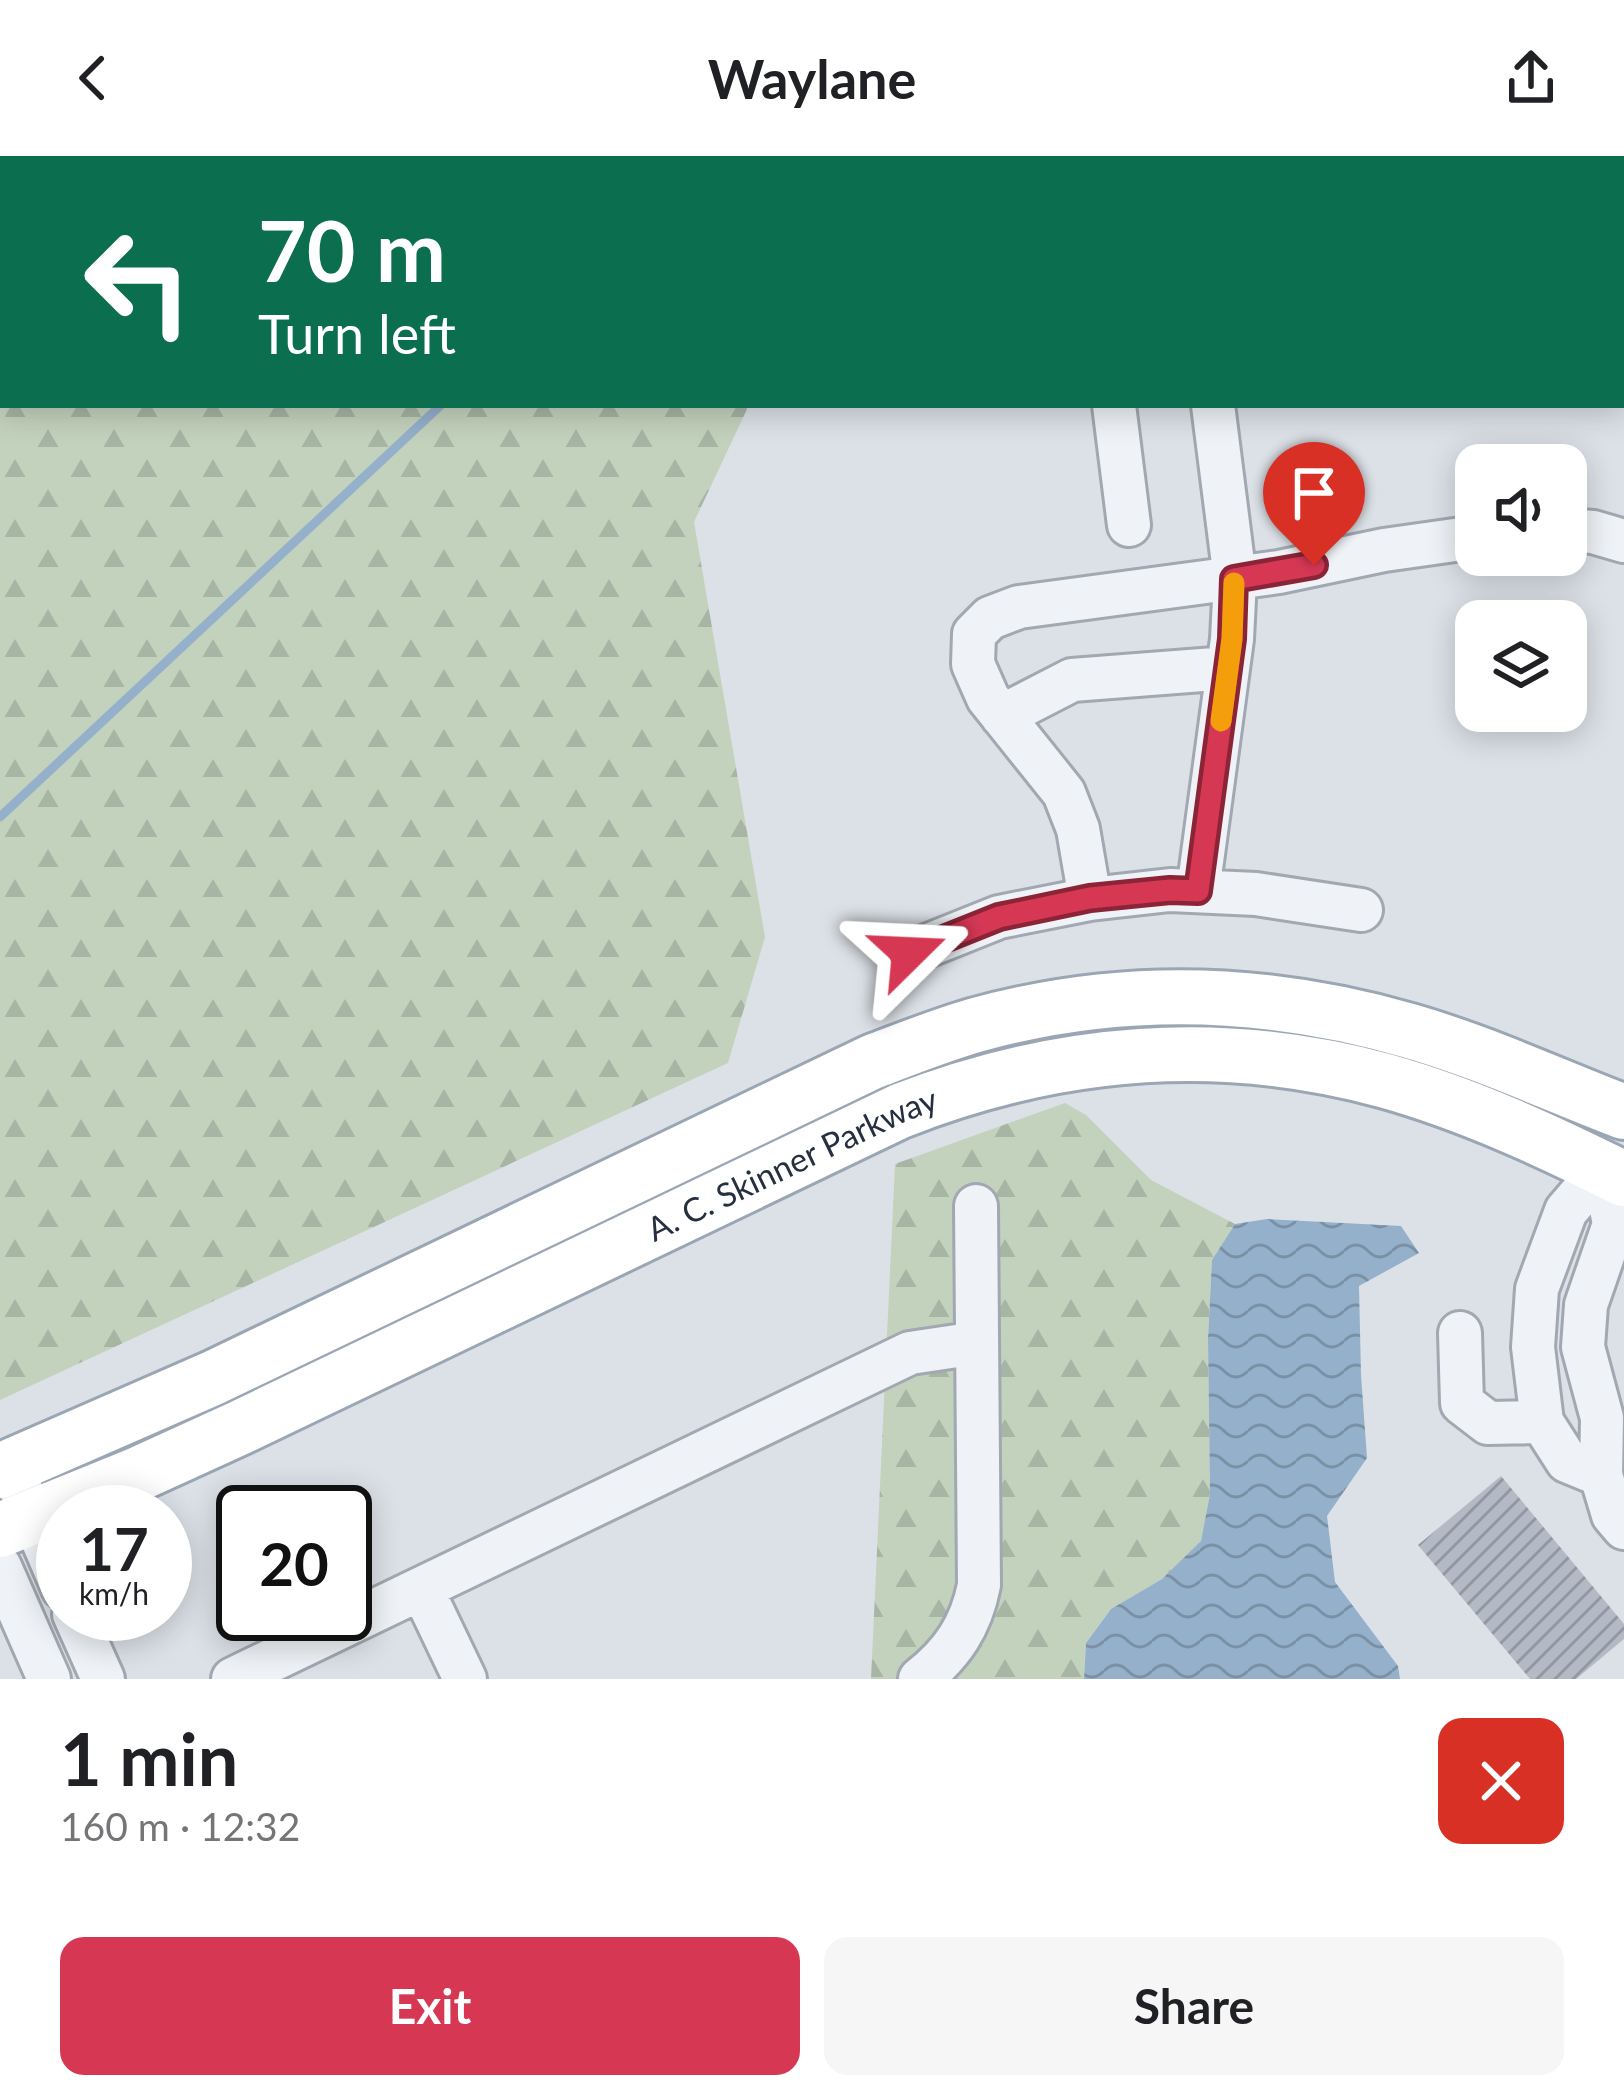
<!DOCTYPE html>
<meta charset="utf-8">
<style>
body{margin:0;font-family:Lato,sans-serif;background:#f6f6f6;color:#202124;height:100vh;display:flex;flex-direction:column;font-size:45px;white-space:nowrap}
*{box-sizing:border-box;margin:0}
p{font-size:39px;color:#757577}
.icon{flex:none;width:66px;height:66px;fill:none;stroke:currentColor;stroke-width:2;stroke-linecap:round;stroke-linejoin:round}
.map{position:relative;height:1523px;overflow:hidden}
.panel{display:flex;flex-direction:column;background:#fff;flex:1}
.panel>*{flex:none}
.banner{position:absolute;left:0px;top:0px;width:1626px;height:252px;box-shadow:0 6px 30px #0003;background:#0b6e4f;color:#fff;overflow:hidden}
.controls{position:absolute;left:1455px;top:288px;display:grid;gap:24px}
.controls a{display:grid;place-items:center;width:132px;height:132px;border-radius:24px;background:#fff;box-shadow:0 6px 30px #0003;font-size:60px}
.speed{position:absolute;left:36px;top:1329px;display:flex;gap:24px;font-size:60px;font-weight:700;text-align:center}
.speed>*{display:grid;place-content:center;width:156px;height:156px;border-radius:50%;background:#fff;box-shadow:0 6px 30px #0003;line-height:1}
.speed small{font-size:30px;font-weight:400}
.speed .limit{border:6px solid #111;border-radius:18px;background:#fff;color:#111}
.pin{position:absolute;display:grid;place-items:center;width:102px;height:102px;color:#fff;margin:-123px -51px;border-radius:50% 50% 50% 0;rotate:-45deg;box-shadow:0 0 12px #0007}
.pin .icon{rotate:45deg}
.me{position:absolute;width:132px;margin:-66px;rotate:69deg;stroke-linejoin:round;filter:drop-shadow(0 0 9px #0008)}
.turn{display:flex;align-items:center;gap:42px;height:252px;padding:0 60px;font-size:54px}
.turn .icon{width:156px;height:156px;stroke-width:2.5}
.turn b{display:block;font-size:84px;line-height:102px}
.round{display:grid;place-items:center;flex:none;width:126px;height:126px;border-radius:24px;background:#f6f6f6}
.summary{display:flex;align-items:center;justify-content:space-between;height:204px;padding:0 60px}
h1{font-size:72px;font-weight:700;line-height:90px}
.button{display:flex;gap:24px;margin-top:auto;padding:24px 60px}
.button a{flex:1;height:138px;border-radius:24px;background:#d63854;color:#fff;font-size:48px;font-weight:700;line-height:138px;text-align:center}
.button a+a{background:#f6f6f6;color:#202124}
header{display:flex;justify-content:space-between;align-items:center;height:156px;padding:0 60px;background:#fff;font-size:54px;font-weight:700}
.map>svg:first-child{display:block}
.forest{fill:url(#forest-firs)}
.water{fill:url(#water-waves)}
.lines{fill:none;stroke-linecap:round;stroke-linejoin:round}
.stream{stroke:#95b0ca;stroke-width:9}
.building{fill:url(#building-hatch)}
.minor-casing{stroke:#a1a8b1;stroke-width:48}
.major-casing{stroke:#9ba6b4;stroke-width:60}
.highway-casing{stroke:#838f9f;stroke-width:66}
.minor{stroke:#eff2f6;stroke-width:42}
.major{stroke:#fff;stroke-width:54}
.highway{stroke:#fff;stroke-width:60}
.route-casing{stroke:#8b2437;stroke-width:30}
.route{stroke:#d63854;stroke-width:21}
.slow{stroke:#f59e0b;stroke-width:21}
.labels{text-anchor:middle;stroke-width:12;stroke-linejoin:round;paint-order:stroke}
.street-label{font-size:33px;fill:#252f3f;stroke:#ecf0f5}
</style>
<header><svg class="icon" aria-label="back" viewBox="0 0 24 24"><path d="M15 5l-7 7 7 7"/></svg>Waylane<svg class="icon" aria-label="share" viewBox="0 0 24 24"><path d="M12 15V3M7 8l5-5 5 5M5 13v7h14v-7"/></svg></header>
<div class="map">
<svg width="1624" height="1523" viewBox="0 0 1624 1523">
<defs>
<pattern id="forest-firs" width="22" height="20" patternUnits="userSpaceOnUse" patternTransform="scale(3)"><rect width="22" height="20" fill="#c3d2bd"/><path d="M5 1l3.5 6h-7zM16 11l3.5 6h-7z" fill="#a7b5a4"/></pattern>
<pattern id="water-waves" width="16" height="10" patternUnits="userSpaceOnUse" patternTransform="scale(3)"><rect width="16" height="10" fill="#95b0ca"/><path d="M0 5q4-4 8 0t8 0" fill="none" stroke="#7990a5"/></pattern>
<pattern id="building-hatch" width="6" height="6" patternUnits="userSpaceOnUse" patternTransform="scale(3)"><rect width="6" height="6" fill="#b3bac5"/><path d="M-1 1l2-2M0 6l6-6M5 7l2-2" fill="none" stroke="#9198a1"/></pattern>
</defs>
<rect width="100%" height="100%" fill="#dce1e7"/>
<!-- forest -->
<path class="forest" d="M1177 0H1548L1524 3H1152Z
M3 149V249H749L694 366 765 781 728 907 0 1244V150Z
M1065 947 1086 959 1151 1024 1235 1068 1212 1104 1208 1183 1210 1338 1201 1386 1162 1423 1111 1453 1086 1487 1084 1523H871L895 1008Z"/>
<!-- water -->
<path class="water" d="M1267 1063 1401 1070 1419 1097 1359 1130 1361 1219 1367 1302 1327 1360 1335 1426 1398 1510 1400 1523H1084L1086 1487 1111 1453 1162 1423 1201 1385 1210 1338 1208 1183 1212 1104 1235 1068Z"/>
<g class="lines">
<!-- stream -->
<path class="stream" d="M473 0V3
M0 661 441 249"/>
</g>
<!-- building -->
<path class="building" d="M1501 1320 1624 1468V1483L1576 1523H1530L1418 1389Z"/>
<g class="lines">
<!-- minor casing -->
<g class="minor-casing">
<path id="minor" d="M1623 67 1624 69
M1114 249 1129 369
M1566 374 1593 376 1624 385
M1002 560 1072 524 1228 512
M1198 735 1232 483 1235 423 1213 249
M1090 743 1078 673 1064 637 988 542 973 508 974 478 990 462 1019 451 1279 416 1384 394 1476 381
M909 797 999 761 1090 743 1170 734 1256 738 1361 754
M1460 1177 1462 1247 1488 1267 1542 1266
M1601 1319 1567 1305 1542 1266 1533 1191 1537 1133 1566 1055 1603 1012 1614 1068 1586 1149 1583 1191 1602 1262 1601 1319 1613 1359 1624 1372
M21 1334 63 1432
M0 1411 49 1523
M422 1433 465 1523
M74 1458 103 1523
M233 1523 910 1197 977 1187
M920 1523C952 1498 971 1470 979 1429L976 1050"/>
</g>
<!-- major casing -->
<g class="major-casing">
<g id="major">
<path d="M0 1315 213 1222 872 906C906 893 941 879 976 869 1121 829 1265 833 1410 875 1483 896 1553 929 1624 956"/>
<path id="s1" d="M0 1374 136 1319 239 1272 900 955C1058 893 1222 880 1386 925 1468 948 1548 985 1624 1023"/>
</g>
</g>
<!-- highway casing -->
<g class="highway-casing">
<path id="highway" d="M72 3 97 0
M660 3 684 0
M0 12H3
M0 84 3 83"/>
</g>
<!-- minor -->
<use href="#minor" class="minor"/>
<!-- major -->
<use href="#major" class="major"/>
<!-- highway -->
<use href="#highway" class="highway"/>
</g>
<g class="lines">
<!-- route casing -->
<g class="route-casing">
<path id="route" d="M909 797 999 761 1090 742 1170 734 1198 735 1232 483 1234 423 1314 409"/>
</g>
<!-- route -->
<use href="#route" class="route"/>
<!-- slow -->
<path class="slow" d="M1221 565 1232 483 1234 427"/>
</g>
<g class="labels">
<!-- street labels -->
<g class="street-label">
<text dy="12" stroke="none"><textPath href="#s1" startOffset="873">A. C. Skinner Parkway</textPath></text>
</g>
</g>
</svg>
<div class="controls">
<a><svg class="icon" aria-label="sound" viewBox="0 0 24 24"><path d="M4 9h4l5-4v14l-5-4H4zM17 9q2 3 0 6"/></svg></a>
<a><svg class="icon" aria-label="layers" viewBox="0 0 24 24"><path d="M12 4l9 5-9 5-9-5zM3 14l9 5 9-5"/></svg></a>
</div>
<div class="speed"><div>17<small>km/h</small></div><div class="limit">20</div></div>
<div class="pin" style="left:1314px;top:409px;background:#d93025"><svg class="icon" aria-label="arrive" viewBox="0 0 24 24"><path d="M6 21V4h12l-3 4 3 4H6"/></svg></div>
<svg class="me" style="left:909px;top:797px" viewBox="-20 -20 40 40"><path d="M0-17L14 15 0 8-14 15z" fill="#d63854" stroke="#fff" stroke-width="4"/></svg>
<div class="banner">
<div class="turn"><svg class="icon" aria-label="left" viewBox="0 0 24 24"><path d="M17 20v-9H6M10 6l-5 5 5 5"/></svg><div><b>70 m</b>Turn left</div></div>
</div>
</div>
<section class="panel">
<div class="summary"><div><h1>1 min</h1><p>160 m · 12:32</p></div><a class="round" style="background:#d93025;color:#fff"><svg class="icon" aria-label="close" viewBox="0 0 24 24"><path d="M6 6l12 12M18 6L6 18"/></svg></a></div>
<div class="button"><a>Exit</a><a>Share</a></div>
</section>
